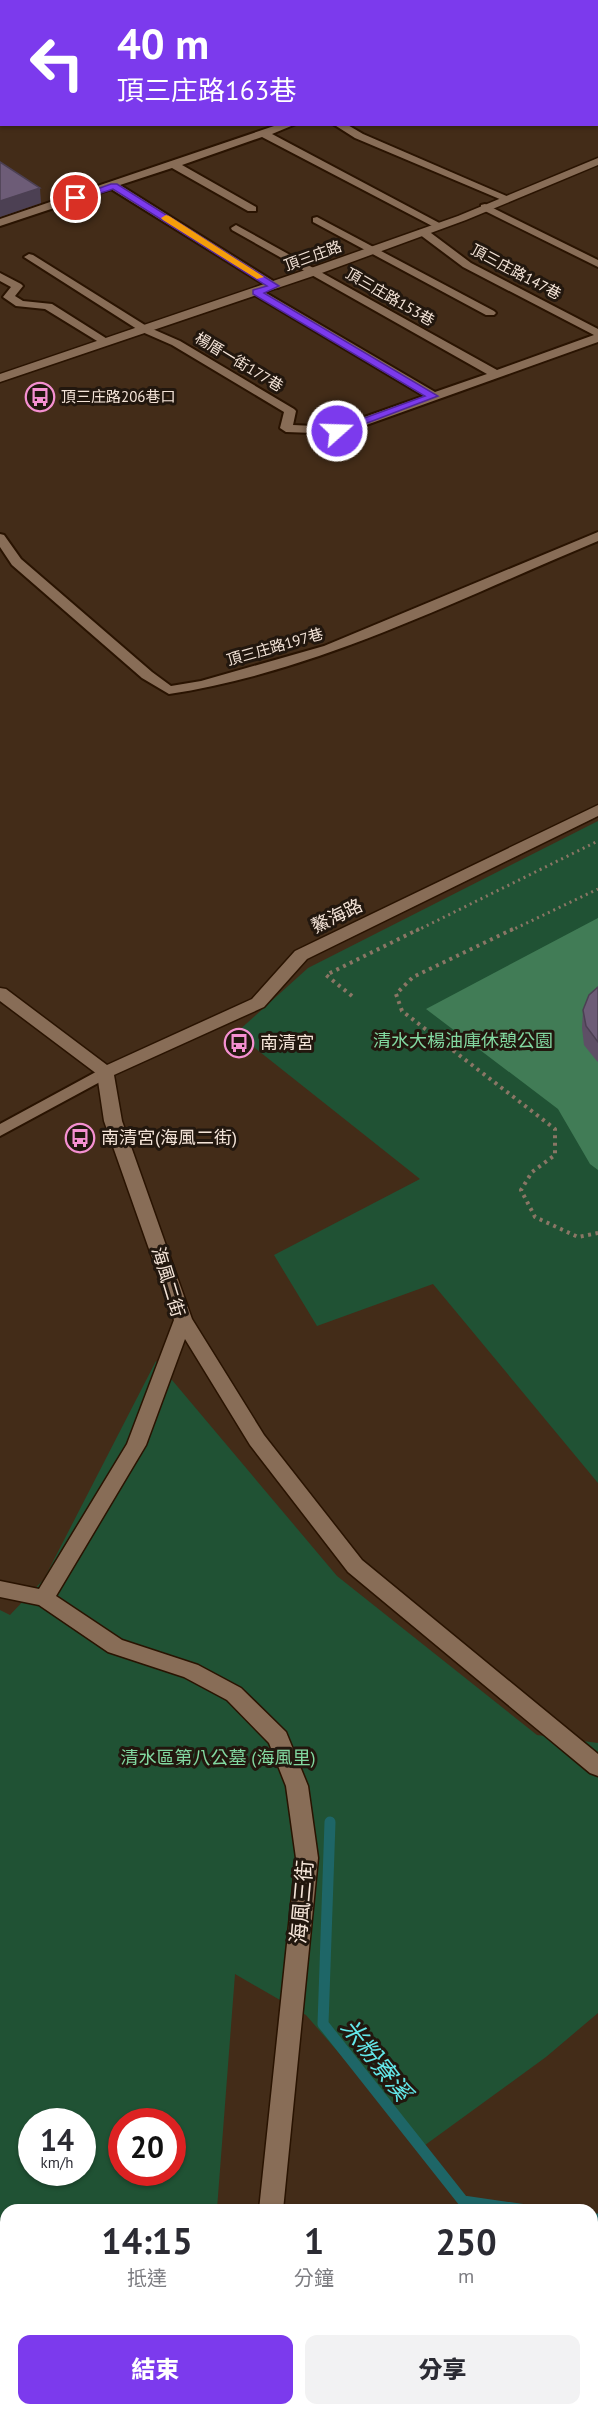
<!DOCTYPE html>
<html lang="zh-TW">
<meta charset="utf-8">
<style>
body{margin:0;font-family:"PT Sans","Noto Sans TC",sans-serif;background:#f2f2f3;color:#2b2b33;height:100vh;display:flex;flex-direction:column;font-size:22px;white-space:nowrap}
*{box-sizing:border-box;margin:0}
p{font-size:20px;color:#7c7c81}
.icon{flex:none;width:33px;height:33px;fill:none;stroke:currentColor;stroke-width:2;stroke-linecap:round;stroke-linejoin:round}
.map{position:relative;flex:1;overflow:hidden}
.side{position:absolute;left:0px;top:2204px;width:598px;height:212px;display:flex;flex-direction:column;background:#fff;border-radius:18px 18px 0 0;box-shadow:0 2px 4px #0004}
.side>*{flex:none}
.banner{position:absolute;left:0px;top:0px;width:598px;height:126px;box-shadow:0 2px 4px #0004;background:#7c3aed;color:#fff;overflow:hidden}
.speed{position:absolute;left:18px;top:2108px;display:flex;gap:12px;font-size:30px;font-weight:700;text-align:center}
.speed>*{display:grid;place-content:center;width:78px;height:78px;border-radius:50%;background:#fff;box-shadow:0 2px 4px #0004;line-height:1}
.speed small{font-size:15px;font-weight:400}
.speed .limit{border:9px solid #d22;background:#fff;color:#111}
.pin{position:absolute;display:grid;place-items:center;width:51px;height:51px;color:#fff;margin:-26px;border:3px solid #fff;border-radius:50%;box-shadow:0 2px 6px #0007}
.me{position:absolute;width:66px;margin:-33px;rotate:70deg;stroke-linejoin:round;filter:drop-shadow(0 0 4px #0008)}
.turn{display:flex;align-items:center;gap:21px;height:126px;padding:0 18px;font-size:27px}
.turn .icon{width:78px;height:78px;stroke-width:2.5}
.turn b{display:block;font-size:42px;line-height:51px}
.eta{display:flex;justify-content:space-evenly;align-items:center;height:102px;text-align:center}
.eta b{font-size:36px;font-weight:800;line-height:42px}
.button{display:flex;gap:12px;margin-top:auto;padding:12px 18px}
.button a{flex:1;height:69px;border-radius:12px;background:#7c3aed;color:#fff;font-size:24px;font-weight:800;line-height:69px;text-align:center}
.button a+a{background:#f2f2f3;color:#2b2b33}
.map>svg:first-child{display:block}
.green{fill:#205234;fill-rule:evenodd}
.forest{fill:#417c56}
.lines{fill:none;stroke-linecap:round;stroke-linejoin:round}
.stream{stroke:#1e6667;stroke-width:11}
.lane-casing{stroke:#291301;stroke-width:4}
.street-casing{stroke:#291301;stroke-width:3}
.path-far1{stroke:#8a7665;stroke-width:3;stroke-dasharray:2 4;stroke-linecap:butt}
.path{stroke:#8a7665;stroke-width:4;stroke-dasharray:3 4.5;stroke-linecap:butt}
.lane{fill:#886d57;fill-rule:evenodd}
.street{fill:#886d57;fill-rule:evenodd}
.wall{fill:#5e4f66}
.shaded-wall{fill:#4c4053}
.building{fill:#6d5c77;stroke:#4c4053;stroke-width:1.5}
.route{fill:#7c3aed;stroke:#51269a;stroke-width:1.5}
.slow{fill:#f59e0b}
.labels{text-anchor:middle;stroke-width:6;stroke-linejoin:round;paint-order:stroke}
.far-street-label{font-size:15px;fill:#f4e4d8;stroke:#22170e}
.far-poi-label{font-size:15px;fill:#f4e4d8;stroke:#22170e;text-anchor:start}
.street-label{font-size:18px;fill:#f4e4d8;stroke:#22170e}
.park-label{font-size:18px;fill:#82d8a0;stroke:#22170e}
.poi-label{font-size:18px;fill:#f4e4d8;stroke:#22170e;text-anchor:start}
.near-street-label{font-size:21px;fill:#f4e4d8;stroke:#22170e}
.near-water-label{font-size:24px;font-style:italic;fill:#63e8ea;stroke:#22170e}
</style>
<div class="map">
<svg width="598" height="2414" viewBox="0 0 598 2414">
<rect width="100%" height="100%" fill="#432c18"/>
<!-- green -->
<path class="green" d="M598 821V1483L433 1284 317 1326 274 1255 420 1179 236 1033 308 968Z
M156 1361 337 1576 537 1735 598 1743V2013L546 2057 421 2148 306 2015 235 1974 217 2209 6 2210V2408L0 2412V1610L10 1615 44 1579ZM32 2121H82V2172H32ZM122 2121H172V2172H122Z
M7 2409H199L197 2414H13Z"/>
<!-- forest -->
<path class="forest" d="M598 918V1170L590 1164 558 1109 426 1009Z"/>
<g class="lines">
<!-- stream -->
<path class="stream" d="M330 1822 323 2024 463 2201 526 2210
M592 2219H598"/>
<!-- lane casing -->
<g class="lane-casing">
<path id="lane" d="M264 0H272L273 2H263Z
M397 0H408L409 2H398Z
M597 22H598V28H597Z
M280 124H296L272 134 445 226 440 229 436 228 262 137 182 165 256 207V211H248L172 168 120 185 278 284V288H270L111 189 0 226V219Z
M333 124H346L363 134 511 198 502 200 355 138Z
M485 204 598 260V267L481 209V205Z
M317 217 494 311 496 313 494 315H486L313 222V218Z
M236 225 497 370 594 335 463 267 419 234V230H427L471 263 598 329V342L341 434 286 432 280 428 284 412 172 345 140 331 24 257 29 254 33 255 148 327 180 341 294 409 296 411 293 425 336 427 424 396 253 294V290H261L435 392 487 374 232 230 231 228Z
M0 273 21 284 23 286 15 296 23 301 52 304 112 342 110 344H102L45 309 16 306 3 297 11 287 0 281Z
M598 532V541C461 598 317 672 169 694L142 678 12 565 0 547V534L4 535 21 559 152 672 171 686 201 681 324 646Z
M105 1067 111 1068 113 1072 111 1076 0 1136V1124Z"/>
</g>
<!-- street casing -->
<g class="street-casing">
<path id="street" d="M264 0H277L263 2Z
M575 0H586L587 2H576Z
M597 10H598V17H597Z
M0 79H2L0 86Z
M598 158V165L466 220 319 274 0 382V374L311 268 458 216Z
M598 805V816L307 959 264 1007 114 1075 122 1121 192 1319 264 1435 362 1560 598 1754V1776L590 1773 348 1572 250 1445 185 1339 146 1445 56 1596 122 1640 198 1665 241 1688 286 1732 308 1786 318 1858 283 2210H259L296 1858 286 1786 269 1743 227 1700 184 1677 108 1652 39 1605 0 1597V1581L39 1589 127 1444 174 1320 104 1121 97 1074 0 1001V988L6 989 107 1065 252 999 295 951Z
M238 2409H264V2414H238Z"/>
</g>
<!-- path-far1 -->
<path class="path-far1" d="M416 931 598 841
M510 931 598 889"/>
<!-- path -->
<path class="path" d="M513 929 413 977 396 994 402 1011 555 1129V1155L532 1172 521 1190 535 1217 578 1237 598 1233
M352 996 326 975 419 929"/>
<!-- lane -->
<use href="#lane" class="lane"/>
<!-- street -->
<use href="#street" class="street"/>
</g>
<!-- wall -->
<path class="wall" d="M286 0H361L363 2H286Z
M598 987V1062L596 1060 584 1045 582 1028 583 1010Z"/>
<!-- shaded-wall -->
<path class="shaded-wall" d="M40 188 41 203 0 217V201Z"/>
<!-- building -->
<path class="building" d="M297 0H361L363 1 360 2H301Z
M0 162 40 188 0 201Z
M598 987V1042L586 1026 583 1010 589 995Z"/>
<!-- route -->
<path class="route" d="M111 184H117L279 286 264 293 438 396 341 433H334V429L425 396 253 294V290L267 286 113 189 76 201 72 198Z"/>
<!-- slow -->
<path class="slow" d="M166 215 169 216 264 277 257 279 163 220 161 218Z"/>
<!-- icons -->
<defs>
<g id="bus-ring" transform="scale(1.5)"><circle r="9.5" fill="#22170e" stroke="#f590d1" stroke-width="1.5"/><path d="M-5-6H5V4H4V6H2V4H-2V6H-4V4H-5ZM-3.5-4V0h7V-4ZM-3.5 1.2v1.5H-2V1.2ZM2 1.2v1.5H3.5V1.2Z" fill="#f590d1"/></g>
</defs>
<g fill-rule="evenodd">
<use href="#bus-ring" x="40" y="397"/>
<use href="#bus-ring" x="239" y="1043"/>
<use href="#bus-ring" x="80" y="1138"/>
</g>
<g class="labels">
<!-- far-street labels -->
<g class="far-street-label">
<text transform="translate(313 256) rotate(-20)" y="5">頂三庄路</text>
<text transform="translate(516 272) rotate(28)" y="5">頂三庄路147巷</text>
<text transform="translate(390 297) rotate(30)" y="5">頂三庄路153巷</text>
<text transform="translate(239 362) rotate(31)" y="5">楊厝一街177巷</text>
<text transform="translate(275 647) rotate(-16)" y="5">頂三庄路197巷</text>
</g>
<!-- far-poi labels -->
<g class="far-poi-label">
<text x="61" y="402">頂三庄路206巷口</text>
</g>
<!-- street labels -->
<g class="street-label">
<text transform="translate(337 916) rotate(-26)" y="6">鰲海路</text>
<text transform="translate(168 1282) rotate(73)" y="6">海風二街</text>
</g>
<!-- park labels -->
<g class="park-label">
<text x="463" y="1047">清水大楊油庫休憩公園</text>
<text x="218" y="1764">清水區第八公墓 (海風里)</text>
</g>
<!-- poi labels -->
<g class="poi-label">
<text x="260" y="1049">南清宮</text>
<text x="101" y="1144">南清宮(海風二街)</text>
</g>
<!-- near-street labels -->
<g class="near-street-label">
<text transform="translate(302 1902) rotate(-85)" y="7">海風三街</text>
</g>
<!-- near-water labels -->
<g class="near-water-label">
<text transform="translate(376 2060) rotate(52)" y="8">米粉寮溪</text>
</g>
</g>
</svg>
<div class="speed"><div>14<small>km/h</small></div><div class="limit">20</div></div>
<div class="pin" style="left:76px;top:198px;background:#d93025"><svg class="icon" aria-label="arrive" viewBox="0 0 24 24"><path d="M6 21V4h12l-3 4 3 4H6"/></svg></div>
<svg class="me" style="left:337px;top:431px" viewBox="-20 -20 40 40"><circle r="17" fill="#7c3aed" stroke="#fff" stroke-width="3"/><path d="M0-11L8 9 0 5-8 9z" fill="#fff"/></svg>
<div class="banner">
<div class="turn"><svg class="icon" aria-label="left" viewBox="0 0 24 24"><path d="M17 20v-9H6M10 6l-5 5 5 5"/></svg><div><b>40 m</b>頂三庄路163巷</div></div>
</div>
<section class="side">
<div class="eta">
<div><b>14:15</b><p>抵達</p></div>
<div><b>1</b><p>分鐘</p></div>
<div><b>250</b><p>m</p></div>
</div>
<div class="button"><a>結束</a><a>分享</a></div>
</section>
</div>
